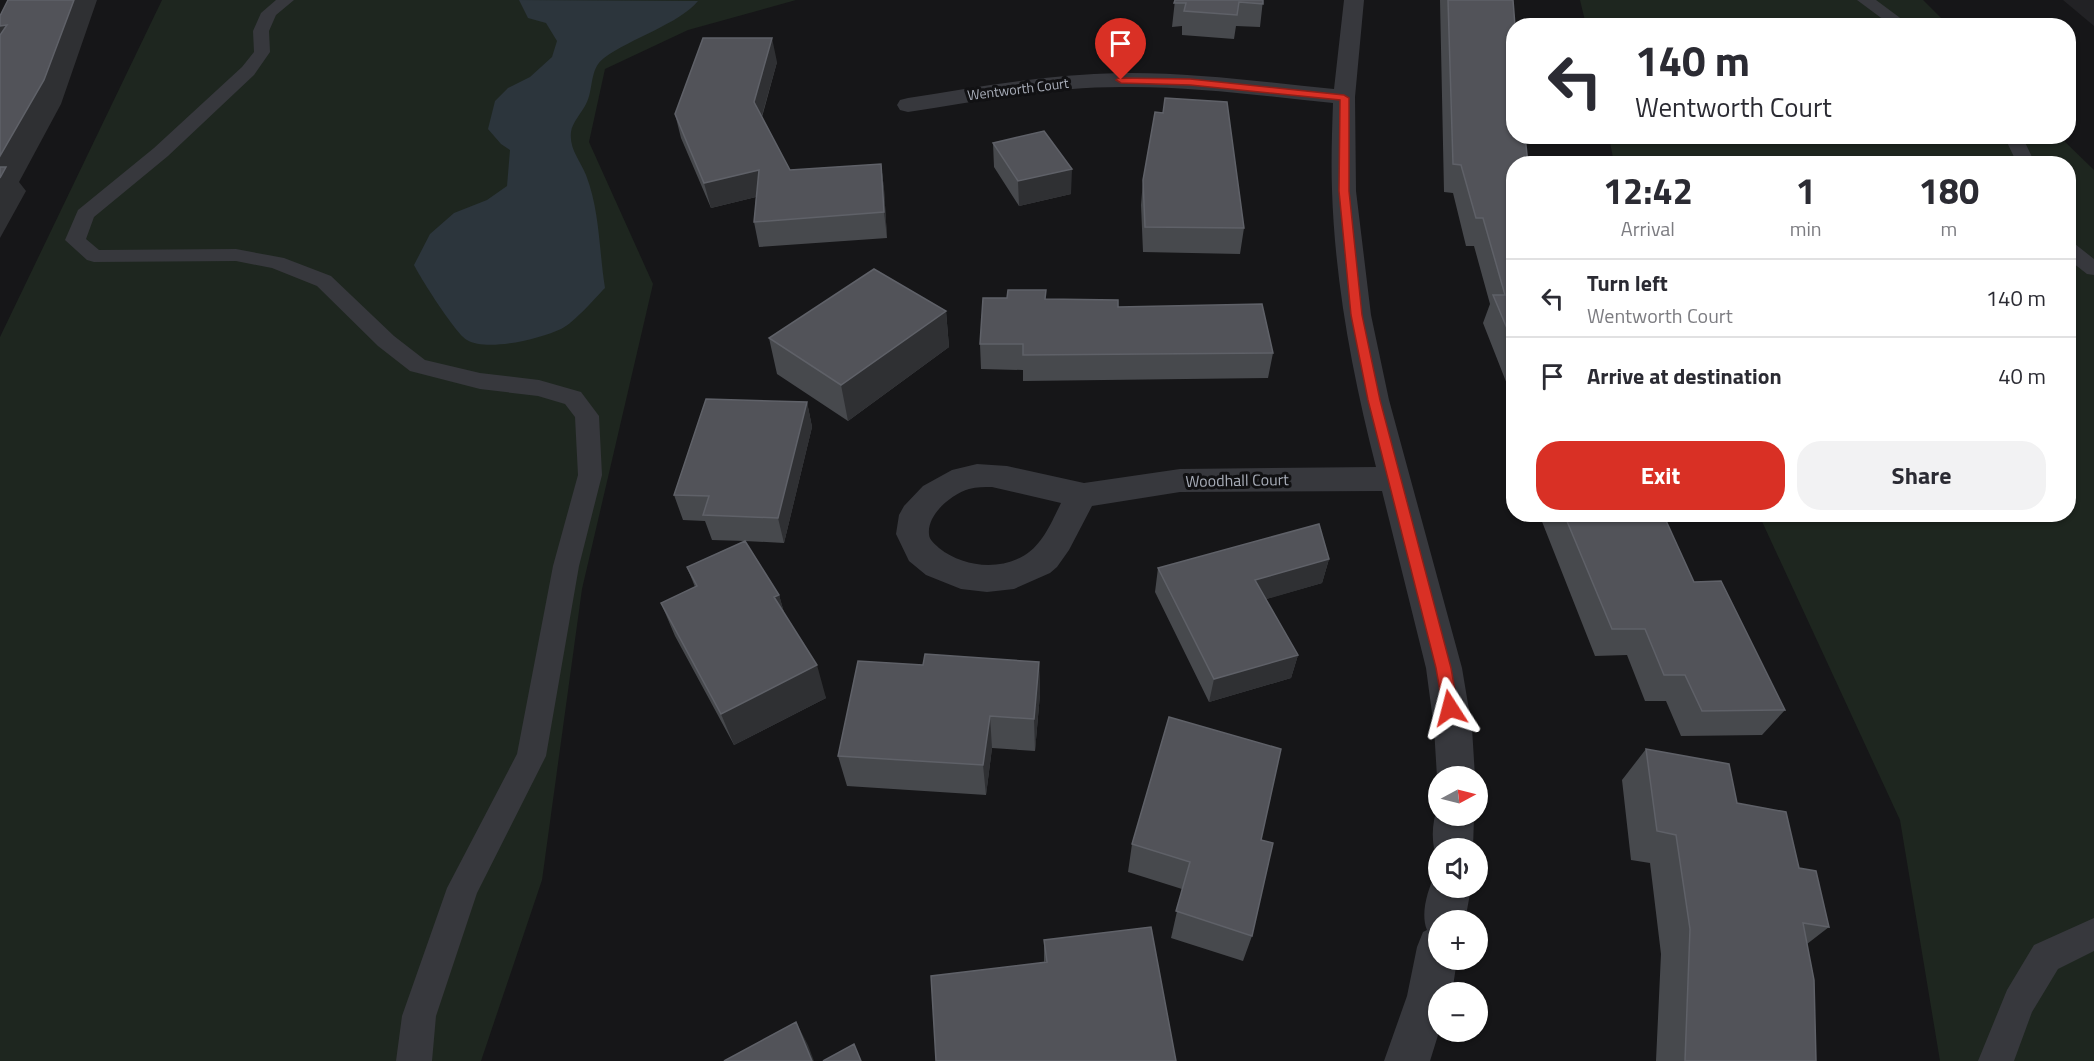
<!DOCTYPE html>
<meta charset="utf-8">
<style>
body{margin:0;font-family:"Titillium Web",sans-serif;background:#f2f2f3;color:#2b2b33;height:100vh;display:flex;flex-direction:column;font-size:22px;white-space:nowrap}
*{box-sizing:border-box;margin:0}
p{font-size:20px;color:#7c7c81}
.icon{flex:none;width:33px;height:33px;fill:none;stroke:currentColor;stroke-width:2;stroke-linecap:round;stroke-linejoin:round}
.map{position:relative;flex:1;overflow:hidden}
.drawer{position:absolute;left:1506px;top:156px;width:570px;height:366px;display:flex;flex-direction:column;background:#fff;border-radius:24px;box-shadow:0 2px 4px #0004}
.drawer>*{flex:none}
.top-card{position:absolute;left:1506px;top:18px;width:570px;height:126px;border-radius:24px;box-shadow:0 2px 4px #0004;background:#fff;color:#2b2b33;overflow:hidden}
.needle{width:39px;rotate:83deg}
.tools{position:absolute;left:1428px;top:766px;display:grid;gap:12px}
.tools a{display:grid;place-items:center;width:60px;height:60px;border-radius:50%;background:#fff;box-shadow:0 2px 4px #0004;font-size:30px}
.pin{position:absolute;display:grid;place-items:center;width:51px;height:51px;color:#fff;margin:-62px -26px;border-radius:50% 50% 50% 0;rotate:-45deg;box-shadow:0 0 6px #0007}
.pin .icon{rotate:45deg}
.me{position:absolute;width:66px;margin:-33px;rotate:351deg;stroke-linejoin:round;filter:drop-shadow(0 0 4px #0008)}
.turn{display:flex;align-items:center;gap:21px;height:126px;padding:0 30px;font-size:27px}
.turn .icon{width:78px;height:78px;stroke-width:2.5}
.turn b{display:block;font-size:42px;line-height:51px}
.eta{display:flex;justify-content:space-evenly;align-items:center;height:102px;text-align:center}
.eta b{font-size:36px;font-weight:700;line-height:42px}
.primary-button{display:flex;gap:12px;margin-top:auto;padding:12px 30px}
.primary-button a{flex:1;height:69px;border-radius:24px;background:#d93025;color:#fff;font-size:24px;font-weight:700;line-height:69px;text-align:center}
.primary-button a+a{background:#f2f2f3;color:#2b2b33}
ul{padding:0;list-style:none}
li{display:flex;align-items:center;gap:18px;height:78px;padding:0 30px;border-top:2px solid #e1e1e2}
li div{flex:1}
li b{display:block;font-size:22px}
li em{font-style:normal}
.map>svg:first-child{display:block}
.built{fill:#222225}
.green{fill:#1e261f}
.water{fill:#2c353c}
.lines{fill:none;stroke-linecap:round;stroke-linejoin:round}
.lane{fill:#37383d;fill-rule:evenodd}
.street{fill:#37383d;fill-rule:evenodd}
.wall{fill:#47494d}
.shaded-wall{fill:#2f3033}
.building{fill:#525359;stroke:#5f6168;stroke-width:1.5}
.route{fill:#d93025;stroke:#8d1f18;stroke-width:1.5}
.labels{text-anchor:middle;stroke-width:6;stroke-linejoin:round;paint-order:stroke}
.far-street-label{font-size:14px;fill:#a8adb8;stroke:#111113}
.street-label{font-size:16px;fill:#a8adb8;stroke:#111113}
</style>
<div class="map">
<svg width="2094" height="1061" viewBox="0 0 2094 1061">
<rect width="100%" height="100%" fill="#161618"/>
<!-- built -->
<path class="built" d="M2063 0H2094V26Z"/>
<!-- green -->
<path class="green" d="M162 0H796L688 30 605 69 589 142 653 284 582 589 542 880 481 1061H0V337Z
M1580 0H1923L1948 25H1586Z
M1609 137H2060L2094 170V1061H1940L1900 820 1759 515 2068 514V164L1614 163Z"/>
<!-- water -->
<path class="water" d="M519 0 698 1C679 24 631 38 604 58 589 69 594 89 586 104 582 112 572 123 571 132 569 149 580 160 586 175 600 211 599 251 605 288 593 300 575 322 561 329 540 339 487 352 467 340 456 334 421 279 414 265L430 234 454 213 487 200 507 186 510 150 501 144 488 129 495 101 508 88 530 77 552 57 557 41 546 23 528 18Z"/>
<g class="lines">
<!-- lane -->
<path class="lane" d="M276 0H294L276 15 269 31 270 52 254 75 168 156 94 217 86 239 99 250 236 249 284 258 331 276 394 336 425 360 480 373 539 380 581 392 599 416 602 475 579 566 546 756 477 893 436 1016 432 1061H396L402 1016 447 888 517 754 553 566 578 475 575 417 565 404 538 396 480 389 410 371 378 346 317 286 272 268 236 261 94 262 87 260 65 240 78 210 154 148 242 67 254 52 253 31 261 13Z
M1857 0H1876L1911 26H1892Z
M2004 136H2022L2032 157V164H2014V157Z
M2068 242 2075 244 2094 259V275L2087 274 2068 259Z
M2094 918V951L2058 969 2032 1012 2014 1061H1978L2007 990 2034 945Z"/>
<!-- street -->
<path class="street" d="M1344 0H1364L1355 97 1356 191 1371 315 1389 400 1462 668 1472 728 1475 777H1438V781L1437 777 1434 728 1426 668 1382 491 1180 492 1092 506 1069 550 1057 567 1050 573 1014 589 987 592 961 589 926 575 909 561 896 534 899 515 904 506 923 486 952 470 977 464 1007 466 1084 483 1180 469 1376 467C1353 377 1335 284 1332 190 1331 161 1332 132 1333 103 1263 96 1192 86 1122 87 1050 87 979 101 908 112L900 110 897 105 900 100 908 98C978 87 1049 74 1120 73 1192 72 1263 82 1334 89ZM992 487 1061 503C1052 521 1043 544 1025 555 999 571 963 567 939 548 935 544 929 540 929 534 927 514 952 494 969 489 977 487 984 487 992 487Z
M1438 806V816H1474L1473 849H1438V862C1431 845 1431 824 1438 806Z
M1438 873V888H1471L1465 921H1438V960H1457L1452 993H1438L1439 1032 1430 1061H1384L1407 996 1417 947 1423 932 1427 930C1420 913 1428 890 1435 874Z"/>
</g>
<!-- wall -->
<path class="wall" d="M1175 0H1263L1260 27 1236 26 1234 39 1182 35V26L1172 27Z
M1440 0H1513L1514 26V402L1483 323 1490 304 1474 246H1466L1453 193 1444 192Z
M777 62 762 117 790 170 881 164 884 189 887 238 759 247 754 222 756 197 711 208 681 138 675 114Z
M1163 113 1244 228 1240 254 1143 252 1141 205 1143 180Z
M993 143 1071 194 1019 206 994 167Z
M1007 298 1046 299 1118 307 1273 353 1268 378 1023 381V370L981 369 980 344Z
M946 311 949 347 848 421 777 374 769 338Z
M807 402 812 427 784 543 745 541 779 595 784 613 826 698 734 745 675 636 661 603 695 587 687 567 745 541 712 540 705 521 683 520 674 495Z
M1539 514H1663L1694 582 1785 710 1762 735 1681 736 1666 701H1645L1627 655 1595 656Z
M1329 559 1322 583 1266 599 1298 655 1291 678 1209 702 1155 592 1158 568Z
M1039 662 1040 694 1035 751 992 748 986 795 847 786 838 756 923 665Z
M1646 749 1737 803 1799 868 1829 927 1807 944 1816 1061H1656L1661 954 1650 863 1631 860 1622 780Z
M1261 840 1252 936 1243 961 1171 938 1182 889 1128 872 1132 844Z
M1151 927 1044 962V940Z"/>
<!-- shaded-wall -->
<path class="shaded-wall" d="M74 0H97L61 104 19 182 26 191 0 238V156Z
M7 25 0 34V26Z
M772 38 777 62 759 126 754 102Z
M881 164 884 189 887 238 884 212Z
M1072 169 1071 194 1019 206 1018 181Z
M759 170 764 195 711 208 704 183Z
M946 311 949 347 848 421 841 385Z
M807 402 812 427 784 543 778 518Z
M1329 559 1322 583 1250 604 1255 580Z
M779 595 789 629 774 597Z
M1298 655 1291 678 1209 702 1214 679Z
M1039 662 1040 694 1035 751 1034 719Z
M817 665 826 698 734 745 721 714Z
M990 716 992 748 986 795 983 765Z
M796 1022 808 1045 814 1061H812Z"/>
<!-- building -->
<path class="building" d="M8 0H74L44 80 0 156V35L7 25 0 26V16Z
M1175 0H1263V4L1239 2 1237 15 1184 11 1186 3H1174Z
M1448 0H1513L1515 26H1514V136H1525L1528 164H1514V345L1493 295H1505L1483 218H1476L1461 165 1453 164Z
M703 38H772L754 102 790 170 881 164 884 212 754 222 759 170 704 183 675 114Z
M1165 98 1227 102 1244 228 1145 227 1143 180 1155 112 1163 113Z
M1044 131 1072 169 1018 181 993 143Z
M0 167H6L0 178Z
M874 269 946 311 841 385 769 338Z
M1008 290H1046L1045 299 1118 300V307L1262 304 1273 353 1023 355V344H980L983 298H1007Z
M706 399 807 402 778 518 703 515 709 496 674 495Z
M1564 514H1663L1694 582 1721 581 1785 710 1702 711 1685 675H1664L1645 629H1612Z
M1319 524 1329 559 1255 580 1298 655 1214 679 1158 568Z
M745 541 779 595 774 597 817 665 721 714 661 603 697 586 687 567Z
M925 654 1039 662 1034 719 990 716 983 765 838 756 858 661 923 665Z
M1169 717 1281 749 1261 840 1273 843 1252 936 1176 911 1190 862 1132 844Z
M1646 749 1729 764 1737 803 1786 812 1799 868 1816 871 1829 927 1803 923 1814 980 1816 1061H1685L1690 929 1676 835 1657 831Z
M1151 927 1176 1061H936L931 976 1047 962 1044 940Z
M796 1022 812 1061H724Z
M854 1044 861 1061H823Z"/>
<!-- route -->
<path class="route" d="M1118 78 1190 79 1344 95 1349 98V191L1362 315 1380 400 1451 668 1458 708 1456 713 1450 715 1445 713 1443 708 1436 668 1368 400 1351 315 1339 191 1340 100 1190 85 1121 83 1116 80Z"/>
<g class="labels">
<!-- far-street labels -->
<g class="far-street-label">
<text transform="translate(1018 89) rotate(-7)" y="5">Wentworth Court</text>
</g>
<!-- street labels -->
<g class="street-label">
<text transform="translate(1237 480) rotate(-1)" y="6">Woodhall Court</text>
</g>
</g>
</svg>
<div class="tools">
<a><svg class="needle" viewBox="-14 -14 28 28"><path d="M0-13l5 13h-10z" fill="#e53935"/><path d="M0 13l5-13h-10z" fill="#7c7c81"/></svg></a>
<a><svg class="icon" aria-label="sound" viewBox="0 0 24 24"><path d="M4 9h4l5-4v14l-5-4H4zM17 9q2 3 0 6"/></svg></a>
<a>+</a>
<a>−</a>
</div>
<div class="pin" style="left:1121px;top:80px;background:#d93025"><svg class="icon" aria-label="arrive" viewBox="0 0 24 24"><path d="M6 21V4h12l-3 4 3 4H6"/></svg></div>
<svg class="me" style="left:1450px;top:708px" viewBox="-20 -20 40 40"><path d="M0-17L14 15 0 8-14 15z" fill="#d93025" stroke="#fff" stroke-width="4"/></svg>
<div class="top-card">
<div class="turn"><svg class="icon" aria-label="left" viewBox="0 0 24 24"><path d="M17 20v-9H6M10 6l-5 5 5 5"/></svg><div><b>140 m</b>Wentworth Court</div></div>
</div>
<section class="drawer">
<div class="eta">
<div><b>12:42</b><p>Arrival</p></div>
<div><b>1</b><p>min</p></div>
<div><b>180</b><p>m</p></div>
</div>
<ul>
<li><svg class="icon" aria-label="left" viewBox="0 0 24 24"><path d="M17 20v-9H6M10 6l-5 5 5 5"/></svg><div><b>Turn left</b><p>Wentworth Court</p></div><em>140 m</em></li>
<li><svg class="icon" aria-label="arrive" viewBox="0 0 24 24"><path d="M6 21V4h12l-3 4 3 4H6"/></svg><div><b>Arrive at destination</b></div><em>40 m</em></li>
</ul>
<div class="primary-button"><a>Exit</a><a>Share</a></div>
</section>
</div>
